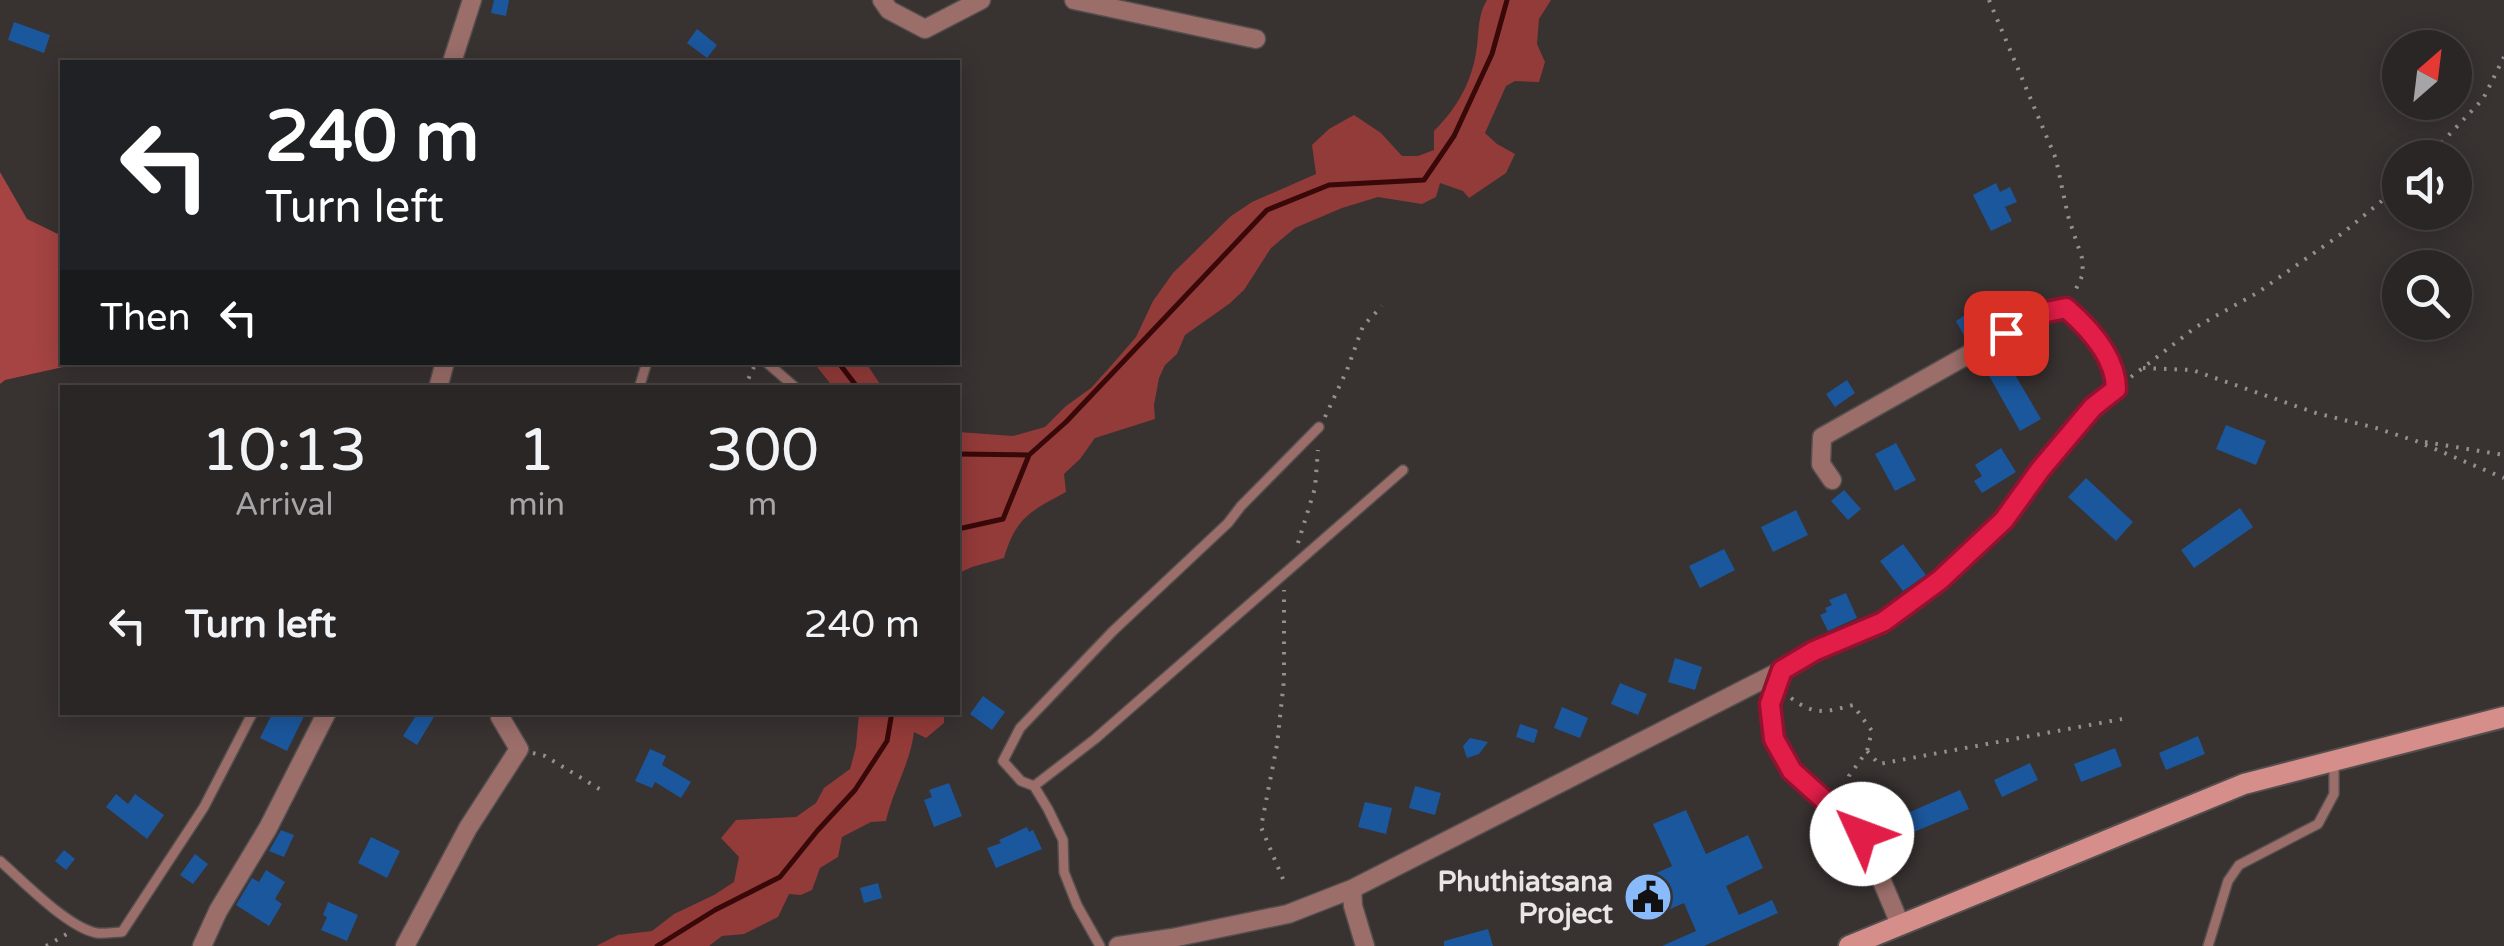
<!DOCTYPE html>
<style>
body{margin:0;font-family:"Varela Round",sans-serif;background:#363232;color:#f1f3f6;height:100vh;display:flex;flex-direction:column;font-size:38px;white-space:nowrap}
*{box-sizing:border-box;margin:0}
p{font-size:32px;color:#a5a5a7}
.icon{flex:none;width:55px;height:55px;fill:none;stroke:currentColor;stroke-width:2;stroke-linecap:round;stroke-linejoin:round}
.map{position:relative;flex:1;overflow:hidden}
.side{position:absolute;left:60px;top:385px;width:900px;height:330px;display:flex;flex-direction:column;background:#2a2625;border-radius:0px;box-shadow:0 5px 25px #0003,0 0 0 2px #464342}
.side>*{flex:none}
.hud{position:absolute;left:60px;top:60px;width:900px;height:305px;border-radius:0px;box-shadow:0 5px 25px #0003,0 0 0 2px #464342;background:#202124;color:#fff;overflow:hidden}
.needle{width:65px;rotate:28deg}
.fabs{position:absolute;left:2382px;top:30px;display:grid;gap:20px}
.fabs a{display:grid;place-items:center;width:90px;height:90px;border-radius:50%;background:#2a2625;box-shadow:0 5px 25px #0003,0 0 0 2px #464342;font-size:50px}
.pin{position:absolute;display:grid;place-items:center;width:85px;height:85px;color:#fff;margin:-42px;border-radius:20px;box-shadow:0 5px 15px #0006}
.me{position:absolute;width:110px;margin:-55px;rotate:313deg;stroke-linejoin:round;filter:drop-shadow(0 0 8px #0008)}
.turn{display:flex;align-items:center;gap:35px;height:210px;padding:0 40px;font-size:45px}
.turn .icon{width:130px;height:130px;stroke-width:2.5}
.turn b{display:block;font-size:70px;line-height:85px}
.then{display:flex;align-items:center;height:95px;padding:0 40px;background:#0003;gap:20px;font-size:38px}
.eta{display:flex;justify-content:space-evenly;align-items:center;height:170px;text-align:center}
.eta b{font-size:60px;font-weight:600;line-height:70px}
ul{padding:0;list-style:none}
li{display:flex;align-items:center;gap:30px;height:140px;padding:0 40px}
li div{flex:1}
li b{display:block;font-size:38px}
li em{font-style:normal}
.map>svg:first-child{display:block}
.green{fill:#933b39}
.forest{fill:#a54442}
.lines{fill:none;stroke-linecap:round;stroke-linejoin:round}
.stream{stroke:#390809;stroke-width:5}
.building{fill:#1b579d}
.lane-casing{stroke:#544f4e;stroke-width:12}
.street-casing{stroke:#544f4e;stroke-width:21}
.secondary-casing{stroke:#544f4e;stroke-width:24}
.path{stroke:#95908f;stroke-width:4;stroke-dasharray:2.5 8;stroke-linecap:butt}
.lane{stroke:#9b6e6a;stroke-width:9}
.street{stroke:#9b6e6a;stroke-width:18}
.secondary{stroke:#d58e89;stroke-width:20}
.route-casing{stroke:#92132f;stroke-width:25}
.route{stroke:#e11d48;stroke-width:18}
.labels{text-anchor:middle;stroke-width:10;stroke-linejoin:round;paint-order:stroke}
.poi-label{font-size:28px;font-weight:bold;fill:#eae6e6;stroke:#383231;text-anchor:end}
</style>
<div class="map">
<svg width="2504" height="946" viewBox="0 0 2504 946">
<rect width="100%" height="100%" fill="#383231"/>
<!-- green -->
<path class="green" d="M1487 0H1551L1539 19 1537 44 1545 62 1539 82 1515 81 1506 86 1485 133 1497 144 1515 154 1506 173 1469 198 1463 191 1440 183 1436 197 1422 204 1378 197 1342 208 1295 228 1271 248 1244 290 1229 304 1185 335 1177 354 1165 365 1159 378 1154 405 1155 419 1095 438 1080 459 1064 474 1066 492C1031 511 1016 517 1004 558L972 567 959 573 958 579V432L1013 436 1045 427 1066 406 1091 388 1110 367 1136 337 1153 301 1173 273 1231 216 1252 202 1316 174 1312 145 1329 129 1354 115 1381 133 1402 156H1418L1434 150V131C1458 107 1473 80 1477 46 1479 30 1478 14 1487 0Z
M814 363H866L882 387H833Z
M859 713H944V723L926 738 914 732C910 764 893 790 886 821L871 822 842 837 838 857 820 868 812 890 801 895 789 894 778 917 744 934 722 936 709 946H596L618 935 652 931 674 914 714 895 734 882 739 857 721 838 736 820 796 817 816 803 824 788 850 769 856 747Z"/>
<!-- forest -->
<path class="forest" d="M0 172 27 219 62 236V362L81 363 5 380 0 384Z"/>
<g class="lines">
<!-- stream -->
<path class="stream" d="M838 362 858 388
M958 454 1029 455
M958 529 1003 519 1029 455 1066 422 1267 210 1329 185 1424 180 1454 136 1492 54 1507 0
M657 946 715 910 780 877 818 830 855 790 887 741 892 712"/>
</g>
<!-- building -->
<path class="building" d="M494 0H509L506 16 491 13Z
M14 22 50 35 44 53 8 40Z
M697 29 717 45 707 58 687 43Z
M1996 183 2000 192 2010 187 2017 202 2005 207 2012 221 1991 231 1973 195Z
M1968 313 1980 333 1967 341 1956 321Z
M2008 363 2041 419 2020 431 1988 374Z
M1847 380 1855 393 1835 407 1826 394Z
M2226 425 2266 441 2256 465 2216 449Z
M1896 443 1916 480 1895 491 1875 454Z
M2001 448 2016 472 1982 493 1974 481 1982 476 1975 465Z
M2086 478 2133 522 2116 541 2068 497Z
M1844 490 1861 509 1848 520 1831 501Z
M2240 508 2253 527 2194 568 2181 550Z
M1796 510 1808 535 1773 552 1761 527Z
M1903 544 1926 575 1903 591 1880 561Z
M1724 549 1735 570 1700 588 1689 566Z
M1846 593 1857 618 1828 631 1820 615 1827 612 1825 608 1832 605 1829 600Z
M1675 658 1702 667 1695 690 1668 682Z
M1620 683 1647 694 1638 715 1611 704Z
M983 696 1005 712 992 730 970 714Z
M1562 707 1588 718 1580 738 1554 728Z
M273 712H306L287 751 260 738Z
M418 712H437L417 745 403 736Z
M1520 724 1538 730 1534 743 1516 737Z
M2198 736 2205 754 2166 770 2159 753Z
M1470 738 1488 742 1479 754 1467 758 1463 746Z
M2115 748 2122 766 2081 782 2074 764Z
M650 749 666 756 662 765 691 782 681 798 655 782 652 788 635 781Z
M2030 763 2038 780 2002 797 1994 780Z
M949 783 962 816 934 827 924 800 932 797 929 790Z
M1415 786 1441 793 1435 815 1409 808Z
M1960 790 1969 809 1909 834 1901 816Z
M116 794 128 804 135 794 164 815 147 839 106 807Z
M1365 802 1392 808 1386 834 1358 827Z
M1686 810 1706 854 1748 835 1763 868 1726 886 1739 915 1772 900 1778 913 1704 946H1662L1696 931 1684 903 1647 919 1632 884 1672 866 1653 824Z
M1027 827 1029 832 1033 830 1042 849 996 868 987 848 1001 843 999 840Z
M281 830 294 835 284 857 269 851Z
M371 837 400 851 387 878 358 863Z
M1845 845 1850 861 1835 866 1830 850Z
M64 850 75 859 66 870 55 861Z
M195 854 208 864 193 884 180 875Z
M266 870 285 882 275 899 282 904 269 926 236 905 252 878 259 882Z
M878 883 882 898 864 903 860 888Z
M328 902 358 915 347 941 321 930 327 917 323 915Z
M1488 929 1493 946H1444V941Z"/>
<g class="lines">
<!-- lane casing -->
<g class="lane-casing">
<path id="lane" d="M766 362 796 388
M639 388 647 362
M1034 786 1095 739 1403 470
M0 861C23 881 68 928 97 933 105 934 114 932 122 932L204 807 253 712
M1100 946 1077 905 1064 872 1063 840 1048 809 1034 786 1021 781 1003 761 1020 728 1113 631 1228 523 1241 506 1319 427
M2208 946 2228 881 2239 865 2318 824 2334 794V762"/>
</g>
<!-- street casing -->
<g class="street-casing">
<path id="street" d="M882 0 889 10 925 29 981 0
M1074 0 1256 39
M452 62 472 0
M438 388 445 362
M1782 670 1770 703 1774 739 1792 771 1862 834 1900 924
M1352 889 1353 906 1365 946
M202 946 218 911 268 828 327 712
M405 946 468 828 519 749 500 717 502 712
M1118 946 1172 938 1288 914 1352 889 1782 670 1814 651 1883 621 1940 580 2004 520 2041 470 2093 407 2117 389C2116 358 2089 328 2066 308L2042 313 1822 437 1821 464 1832 480"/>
</g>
<!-- secondary casing -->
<g class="secondary-casing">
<path id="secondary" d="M1849 946 2244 784 2504 717"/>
</g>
<!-- path -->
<path class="path" d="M1989 0 2056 159 2068 216 2082 258 2083 274 2075 291
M2427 158 2483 99 2504 57
M2143 368 2192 370 2316 413 2376 428 2416 441 2504 478
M2131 377 2196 327 2257 293 2344 232 2400 186
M744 388 754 367
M1325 417 1347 370 1363 326 1382 306
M2425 442 2504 455
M1298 543 1315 488 1318 450
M1791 698C1815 716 1826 712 1853 705L1872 731 1867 751
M533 753 545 756 606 793
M1844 797 1849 776 1867 751 1879 764 2122 719
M1283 879 1261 827 1277 745 1284 680V590
M46 946 67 934"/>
<!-- lane -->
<use href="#lane" class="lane"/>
<!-- street -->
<use href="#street" class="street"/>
<!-- secondary -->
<use href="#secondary" class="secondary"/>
</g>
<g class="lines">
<!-- route casing -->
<g class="route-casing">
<path id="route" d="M1862 834 1792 771 1774 739 1770 704 1782 670 1814 651 1883 622 1940 580 2004 520 2040 470 2093 407 2116 389C2116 358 2089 328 2066 308L2042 313 2006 333"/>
</g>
<!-- route -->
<use href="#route" class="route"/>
</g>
<!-- icons -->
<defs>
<g id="civic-disc" transform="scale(2.5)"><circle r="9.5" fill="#88bafc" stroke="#383231"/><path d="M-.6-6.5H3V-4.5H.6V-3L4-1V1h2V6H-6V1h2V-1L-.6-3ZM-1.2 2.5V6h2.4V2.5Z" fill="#111"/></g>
</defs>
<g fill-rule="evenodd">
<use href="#civic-disc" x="1648" y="897"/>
</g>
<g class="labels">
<!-- poi labels -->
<g class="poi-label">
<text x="1613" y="891">Phuthiatsana<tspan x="1613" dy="32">Project</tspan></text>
</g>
</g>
</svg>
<div class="fabs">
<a><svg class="needle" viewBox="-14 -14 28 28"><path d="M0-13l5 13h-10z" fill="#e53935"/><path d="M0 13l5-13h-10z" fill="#a5a5a7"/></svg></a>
<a><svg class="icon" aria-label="sound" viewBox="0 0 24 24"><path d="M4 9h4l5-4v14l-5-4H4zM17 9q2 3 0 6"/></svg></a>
<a><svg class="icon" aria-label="search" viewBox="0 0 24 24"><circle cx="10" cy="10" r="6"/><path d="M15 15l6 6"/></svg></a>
</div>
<div class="pin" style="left:2006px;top:333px;background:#d93025"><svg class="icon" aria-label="arrive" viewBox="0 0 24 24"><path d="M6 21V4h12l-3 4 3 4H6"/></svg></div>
<svg class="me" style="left:1862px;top:834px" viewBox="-20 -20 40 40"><circle r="19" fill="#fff"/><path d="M0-13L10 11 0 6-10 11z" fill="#e11d48"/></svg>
<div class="hud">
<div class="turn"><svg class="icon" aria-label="left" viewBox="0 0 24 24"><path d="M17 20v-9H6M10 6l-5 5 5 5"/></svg><div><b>240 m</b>Turn left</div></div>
<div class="then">Then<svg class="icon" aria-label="left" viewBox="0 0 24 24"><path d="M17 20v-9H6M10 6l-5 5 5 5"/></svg></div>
</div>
<section class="side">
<div class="eta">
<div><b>10:13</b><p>Arrival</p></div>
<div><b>1</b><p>min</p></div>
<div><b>300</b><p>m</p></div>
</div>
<ul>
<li><svg class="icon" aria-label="left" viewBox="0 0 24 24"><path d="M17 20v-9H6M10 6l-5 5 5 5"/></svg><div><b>Turn left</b></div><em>240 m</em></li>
</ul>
</section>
</div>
